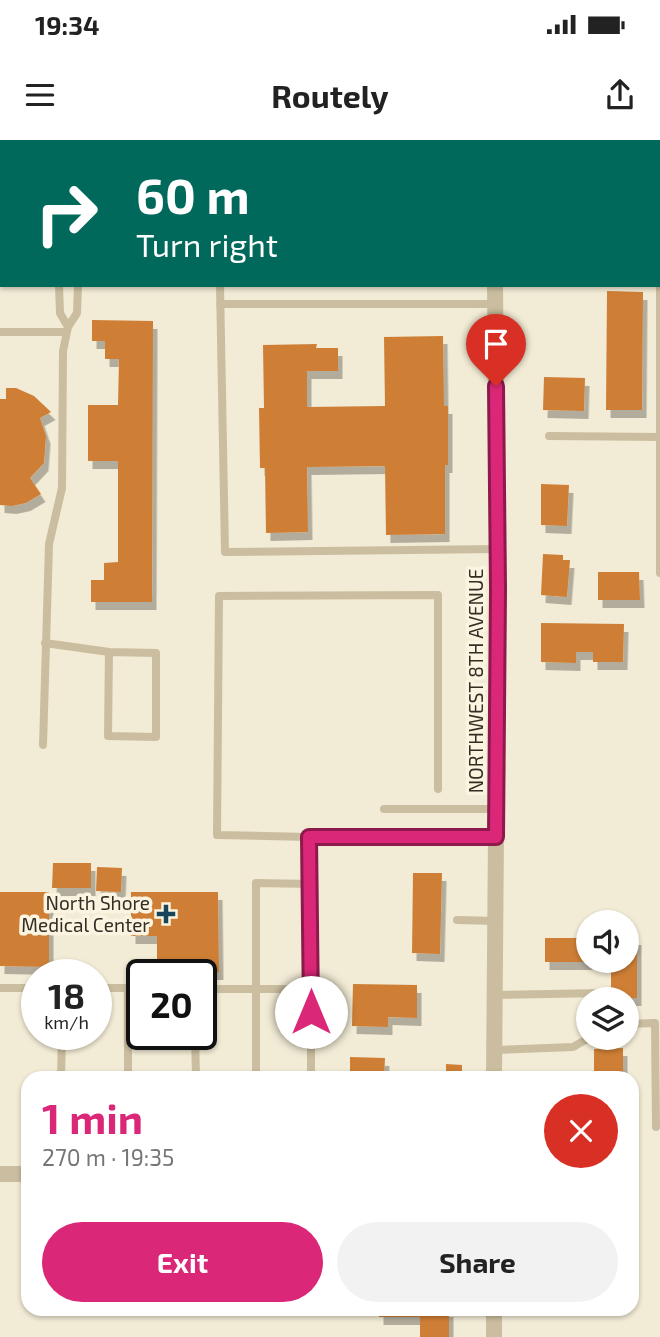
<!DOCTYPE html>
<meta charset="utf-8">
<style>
body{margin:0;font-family:"Exo 2",sans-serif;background:#f2f2f2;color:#222;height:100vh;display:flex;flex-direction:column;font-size:26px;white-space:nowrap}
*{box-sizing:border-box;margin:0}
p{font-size:23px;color:#767676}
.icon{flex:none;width:38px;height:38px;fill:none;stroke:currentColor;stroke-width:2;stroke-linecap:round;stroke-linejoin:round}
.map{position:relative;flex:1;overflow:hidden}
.side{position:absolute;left:21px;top:931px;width:618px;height:245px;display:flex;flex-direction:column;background:#fff;border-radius:21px;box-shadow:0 2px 5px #0004}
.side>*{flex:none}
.top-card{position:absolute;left:0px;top:0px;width:662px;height:147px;box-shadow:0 2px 5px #0004;background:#00695c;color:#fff;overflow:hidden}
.fabs{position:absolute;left:576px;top:770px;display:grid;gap:14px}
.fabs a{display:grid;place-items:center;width:63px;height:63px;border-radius:50%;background:#fff;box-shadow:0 2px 5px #0004;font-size:35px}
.speed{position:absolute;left:21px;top:819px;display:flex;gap:14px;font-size:35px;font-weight:700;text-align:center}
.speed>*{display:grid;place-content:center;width:91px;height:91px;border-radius:50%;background:#fff;box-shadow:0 2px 5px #0004;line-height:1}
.speed small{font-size:18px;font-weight:400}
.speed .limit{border:4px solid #111;border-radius:10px;background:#fff;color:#111}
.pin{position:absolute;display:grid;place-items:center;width:60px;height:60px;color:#fff;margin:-72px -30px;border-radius:50% 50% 50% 0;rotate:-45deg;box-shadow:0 0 7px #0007}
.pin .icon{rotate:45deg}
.me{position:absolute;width:77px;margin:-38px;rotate:0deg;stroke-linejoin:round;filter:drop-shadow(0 0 5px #0008)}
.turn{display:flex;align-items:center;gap:24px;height:147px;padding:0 21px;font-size:32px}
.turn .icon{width:91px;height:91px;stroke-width:2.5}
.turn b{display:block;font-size:49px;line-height:60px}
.round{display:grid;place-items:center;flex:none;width:74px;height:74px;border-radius:37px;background:#f2f2f2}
.summary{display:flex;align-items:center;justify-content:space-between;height:119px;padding:0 21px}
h1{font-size:42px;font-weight:700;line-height:52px;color:#db2777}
.button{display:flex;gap:14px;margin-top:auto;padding:14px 21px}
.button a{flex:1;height:80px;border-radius:42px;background:#db2777;color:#fff;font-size:28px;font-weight:700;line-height:80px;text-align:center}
.button a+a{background:#f2f2f2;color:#222}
.status{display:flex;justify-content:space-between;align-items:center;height:49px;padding:0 35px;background:#fff;direction:ltr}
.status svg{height:19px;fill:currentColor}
header{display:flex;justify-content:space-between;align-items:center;height:91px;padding:0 21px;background:#fff;font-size:32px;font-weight:700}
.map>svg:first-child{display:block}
.building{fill:#cf7f36;filter:url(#shadow)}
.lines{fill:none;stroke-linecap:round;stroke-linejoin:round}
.service{stroke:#cbbea0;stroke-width:8}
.minor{stroke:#cbbea0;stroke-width:16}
.secondary{stroke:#9e8c72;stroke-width:19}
.route-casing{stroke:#8e194d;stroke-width:18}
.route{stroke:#db2777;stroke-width:12}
.poi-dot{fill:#174458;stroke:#faf4e1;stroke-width:2.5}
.labels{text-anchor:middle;stroke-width:7;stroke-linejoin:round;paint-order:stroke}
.street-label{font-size:19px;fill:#342d24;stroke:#faf4e1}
.poi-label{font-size:19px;fill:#342d24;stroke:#faf4e1;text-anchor:end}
</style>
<div class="status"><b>19:34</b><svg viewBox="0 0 49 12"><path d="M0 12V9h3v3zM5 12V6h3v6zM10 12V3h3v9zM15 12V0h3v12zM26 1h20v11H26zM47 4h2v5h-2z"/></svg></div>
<header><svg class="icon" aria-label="menu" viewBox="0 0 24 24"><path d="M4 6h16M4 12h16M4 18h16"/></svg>Routely<svg class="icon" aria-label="share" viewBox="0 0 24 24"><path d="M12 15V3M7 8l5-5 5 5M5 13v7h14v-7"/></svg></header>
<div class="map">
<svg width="660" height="1197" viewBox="0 0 660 1197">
<defs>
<filter id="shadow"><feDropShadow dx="4.5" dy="8" stdDeviation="0" flood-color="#0004"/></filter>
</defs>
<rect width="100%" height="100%" fill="#f2ebd5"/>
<!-- building -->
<path class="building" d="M607 151 643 152 642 270H606Z
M92 180 153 181 152 462H91V440H104V423L118 422V321H88V265H118L119 219H105V201H92Z
M443 196 444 266H448V325H445V394L386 395 385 326 307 327 308 392 266 393 265 328H260L259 268H264L263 205 317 204 316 208H338V231H307V267L385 266 384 197Z
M544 237 585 238 584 271 543 270Z
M6 248H16L34 256 51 272 40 278 46 296 44 323 30 338 41 354 26 363 12 366 0 365V259H6Z
M541 344 569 345 567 386 541 385Z
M543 414 563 415V420H570L567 457 541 455Z
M598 432H639L640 460H598Z
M541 483 624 484 623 522H593V512H576V523L541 522Z
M53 723H91V748H52Z
M97 727 122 728 121 752 96 751Z
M413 733H442L440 814 412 813Z
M0 752H49V827L0 826Z
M131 752H218L219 832H157V796H131Z
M626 797H637V858H611V821H626Z
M545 798H588V822H545Z
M353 844 417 845V878L388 877V887L352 886Z
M623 908V938H585V934H594V909Z
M350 917 385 918 384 938H350Z
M446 924 462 925V938H425V932H446Z
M379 1169H449V1197H420V1177H379Z"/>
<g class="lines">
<!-- service -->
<path class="service" d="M48 0V2
M89 0V2
M660 141V433
M59 145 60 173 68 187 77 173 78 145
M220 145 225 412 498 409
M220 164H495
M0 192H67
M549 296 660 297
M45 503 109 512 156 513V597L108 596 109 512
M43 605 49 404 62 348 63 211 68 187
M384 669H496
M309 697 217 695 219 456 438 455V649
M457 780 495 781
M0 848H37
M96 848H142
M128 848V938
M201 849H311V938
M311 849 309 697H496
M495 855 602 853
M626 884 655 883 656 987
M195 894 196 938
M494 910 573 907 589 898
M61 938 62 894
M256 938V743L311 744"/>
<!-- minor -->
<path class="minor" d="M497 2V0
M494 938 498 449 495 145
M0 1034H28
M494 1169V1197"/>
<!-- secondary -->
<path class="secondary" d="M0 98H2"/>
</g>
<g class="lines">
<!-- route casing -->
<g class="route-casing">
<path id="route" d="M311 872 309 697H496L498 449 496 246"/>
</g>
<!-- route -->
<use href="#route" class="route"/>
</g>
<!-- markers -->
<path class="poi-dot" d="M162.5 763.5h7v7h7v7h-7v7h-7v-7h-7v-7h7z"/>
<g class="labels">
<!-- street labels -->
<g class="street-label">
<text transform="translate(476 541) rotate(-90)" y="7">NORTHWEST 8TH AVENUE</text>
</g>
<!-- poi labels -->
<g class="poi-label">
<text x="150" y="770">North Shore<tspan x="150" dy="22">Medical Center</tspan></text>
</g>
</g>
</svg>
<div class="fabs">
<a><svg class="icon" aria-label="sound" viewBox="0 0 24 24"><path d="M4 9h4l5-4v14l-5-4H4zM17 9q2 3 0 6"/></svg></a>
<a><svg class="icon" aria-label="layers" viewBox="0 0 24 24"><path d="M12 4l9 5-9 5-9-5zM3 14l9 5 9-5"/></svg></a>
</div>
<div class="speed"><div>18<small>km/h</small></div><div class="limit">20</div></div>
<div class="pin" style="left:496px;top:246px;background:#d93025"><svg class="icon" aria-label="arrive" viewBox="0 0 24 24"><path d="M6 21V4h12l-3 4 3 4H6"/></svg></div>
<svg class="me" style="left:311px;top:872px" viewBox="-20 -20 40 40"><circle r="19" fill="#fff"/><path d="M0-13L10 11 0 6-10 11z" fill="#db2777"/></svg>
<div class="top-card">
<div class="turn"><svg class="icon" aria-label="right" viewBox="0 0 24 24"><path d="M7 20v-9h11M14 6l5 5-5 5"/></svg><div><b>60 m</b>Turn right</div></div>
</div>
<section class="side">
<div class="summary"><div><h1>1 min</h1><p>270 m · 19:35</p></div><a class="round" style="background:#d93025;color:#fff"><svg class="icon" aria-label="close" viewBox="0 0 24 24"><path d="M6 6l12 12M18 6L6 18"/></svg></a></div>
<div class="button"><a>Exit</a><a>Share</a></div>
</section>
</div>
